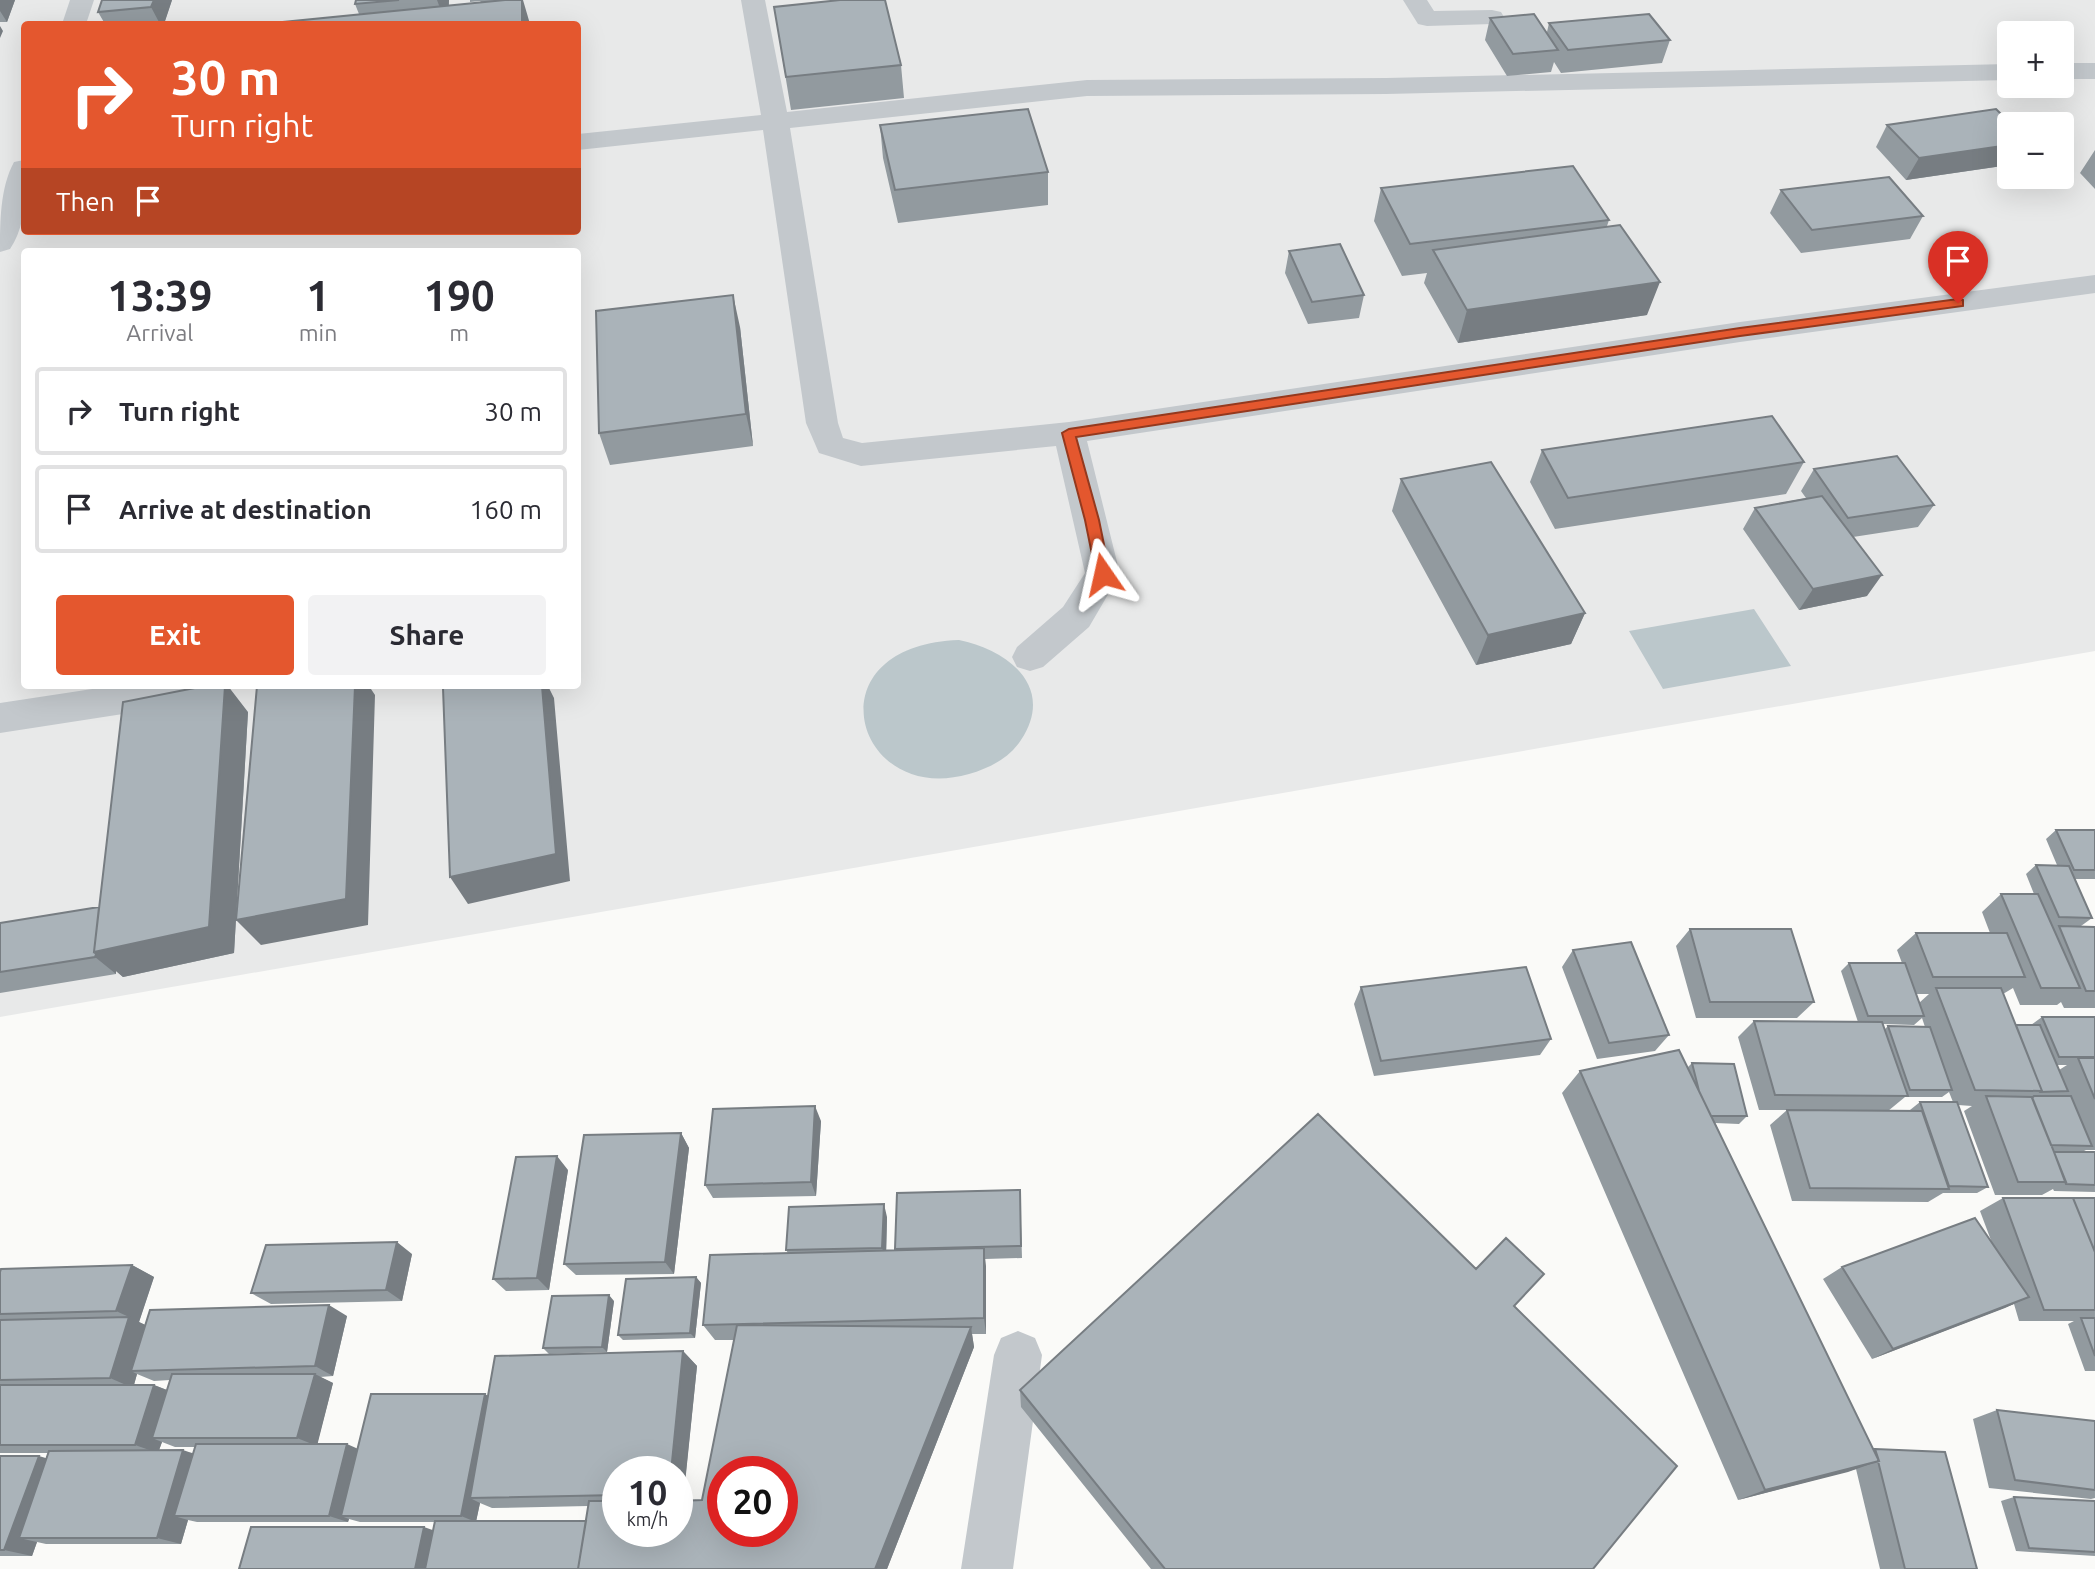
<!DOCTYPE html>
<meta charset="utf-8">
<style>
body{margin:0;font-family:Ubuntu,sans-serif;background:#f2f2f3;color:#2b2b33;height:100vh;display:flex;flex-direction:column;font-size:26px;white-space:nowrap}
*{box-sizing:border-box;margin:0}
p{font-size:23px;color:#7c7c81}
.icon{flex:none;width:38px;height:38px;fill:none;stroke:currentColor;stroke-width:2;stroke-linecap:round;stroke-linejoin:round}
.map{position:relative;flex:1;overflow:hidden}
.details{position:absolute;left:21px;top:248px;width:560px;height:441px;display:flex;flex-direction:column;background:#fff;border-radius:7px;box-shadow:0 7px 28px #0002}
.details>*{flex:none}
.hud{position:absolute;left:21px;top:21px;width:560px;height:214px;border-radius:7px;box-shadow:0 7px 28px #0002;background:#e4572e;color:#fff;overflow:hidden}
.controls{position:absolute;left:1997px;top:21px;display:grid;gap:14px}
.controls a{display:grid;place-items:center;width:77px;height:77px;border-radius:7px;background:#fff;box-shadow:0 7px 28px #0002;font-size:35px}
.speed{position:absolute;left:602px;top:1456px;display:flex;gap:14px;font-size:35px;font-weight:700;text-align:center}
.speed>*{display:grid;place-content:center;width:91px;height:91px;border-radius:50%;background:#fff;box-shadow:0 7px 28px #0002;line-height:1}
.speed small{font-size:18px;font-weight:400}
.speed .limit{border:10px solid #d22;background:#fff;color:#111}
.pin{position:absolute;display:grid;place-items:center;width:60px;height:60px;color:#fff;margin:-72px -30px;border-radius:50% 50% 50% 0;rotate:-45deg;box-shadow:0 0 7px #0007}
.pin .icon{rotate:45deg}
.me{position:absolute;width:77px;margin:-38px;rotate:349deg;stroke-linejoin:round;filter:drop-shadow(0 0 5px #0008)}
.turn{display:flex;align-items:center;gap:24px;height:147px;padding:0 35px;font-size:32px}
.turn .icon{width:91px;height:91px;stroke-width:2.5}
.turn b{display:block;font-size:49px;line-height:60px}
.then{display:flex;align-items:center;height:66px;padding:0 35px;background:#0003;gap:14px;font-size:26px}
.eta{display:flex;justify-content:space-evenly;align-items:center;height:119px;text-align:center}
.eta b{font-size:42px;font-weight:700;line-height:49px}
.cta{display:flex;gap:14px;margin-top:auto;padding:14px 35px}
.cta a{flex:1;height:80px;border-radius:7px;background:#e4572e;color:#fff;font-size:28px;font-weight:700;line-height:80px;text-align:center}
.cta a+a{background:#f2f2f3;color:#2b2b33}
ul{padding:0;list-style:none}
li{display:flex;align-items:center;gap:21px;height:88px;margin:0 14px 10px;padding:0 21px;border:4px solid #e1e1e2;border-radius:7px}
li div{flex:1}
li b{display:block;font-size:26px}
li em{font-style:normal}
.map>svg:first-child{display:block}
.built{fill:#e8e9e9;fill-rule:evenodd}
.water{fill:#bbc7cb}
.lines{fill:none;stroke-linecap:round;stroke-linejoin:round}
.minor{fill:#c3c8cc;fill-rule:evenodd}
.wall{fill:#929a9f;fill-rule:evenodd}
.shaded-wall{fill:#777d82}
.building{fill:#aab3b9;stroke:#777d82;stroke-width:2;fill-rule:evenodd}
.route{fill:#e4572e;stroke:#94391e;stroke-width:2}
</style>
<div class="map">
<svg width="2095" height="1569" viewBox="0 0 2095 1569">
<rect width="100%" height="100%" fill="#fafaf8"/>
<!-- built -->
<path class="built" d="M0 0H2095V651L0 1017ZM24 24H578V231H24ZM2009 33H2062V86H2009ZM2009 124H2062V177H2009ZM24 252H578V686H24Z"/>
<!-- water -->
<path class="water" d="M1754 609 1791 666 1663 689 1629 631Z
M959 640C1008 650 1056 687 1021 740 1009 758 990 768 969 774 854 807 809 645 959 640Z"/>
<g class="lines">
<!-- minor -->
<path class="minor" d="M70 0H94L86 24H62Z
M741 0H765L787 112 1087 80 1386 78 2009 64V80L1386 94 1087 96 790 128 838 423 843 438 862 443 1069 422 1740 322 2095 275V293L1740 342 1087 441 1120 574 1089 627 1043 667 1030 671 1017 667 1012 657 1017 647 1063 607 1085 573 1056 446 861 466 819 453 806 423 763 130 578 150V134L761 115Z
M1403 0H1427L1434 11 1492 10 1501 12 1504 17 1501 22 1492 24 1427 26 1418 24Z
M2062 63H2095V79H2062Z
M24 160C27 188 27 224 10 249L0 252C0 222 0 188 14 162Z
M112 686H225L220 696 207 701 0 733V703Z
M1018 1331 1035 1338 1042 1355 1013 1569H961L994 1355 1001 1338Z"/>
</g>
<!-- wall -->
<path class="wall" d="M0 0H15L7 22H0Z
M172 0 164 24H105L98 12Z
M356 0H449V6L481 2 480 1 470 2V0H523L359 14 355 4Z
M774 7 901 65 904 98 791 110Z
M1490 18 1547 32 1549 23 1670 40 1662 63 1561 73 1554 62 1551 72 1507 76 1485 40Z
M2009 124V165L1906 180 1876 147 1887 125Z
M880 125 1048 172V205L898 223 883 158Z
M2095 150V189L2080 173Z
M1381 188 1609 220 1607 226 1647 315 1458 343 1424 283 1427 273 1402 276 1374 221Z
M1781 190 1923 216 1910 239 1801 253 1770 213Z
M1289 251 1364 295 1359 318 1308 324 1285 273Z
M740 327 753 446 610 465 599 433Z
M1542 450 1804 462 1786 494 1555 529 1530 482Z
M1814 469 1934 505 1918 527 1853 537 1867 596 1799 610 1743 529 1755 508 1806 498 1801 491Z
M1401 479 1585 613 1571 644 1476 665 1392 511Z
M248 712 234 953 123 977 116 971V974L0 993V923L99 907Z
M2056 830H2095V879H2075L2092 918 2081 926 2095 927V1008H2064L2061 1002 2057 1005H2020L2013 988 2003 994 2016 1025H2031L2042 1017H2095V1150H2086L2082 1152H2095V1192L2054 1191 2053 1189 2042 1195H1995L1964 1111 1972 1106 1958 1105 1988 1187 1977 1193H1943L1928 1202 1792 1201 1770 1125 1787 1110H1759L1738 1037 1754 1021 1858 1022 1841 971 1849 963H1902L1897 950 1916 933H1990L1982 912 2001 894H2034L2026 874 2036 865H2057L2046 839ZM1916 994H1929L1919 1003ZM1922 1018 1925 1027 1888 1026 1885 1029 1883 1024 1914 1025ZM2056 1065H2067L2059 1070ZM1949 1092 1953 1102H1920L1910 1110V1111H1888L1905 1097H1942Z
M1690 929 1814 1002 1797 1018H1696L1676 946Z
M1573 950 1669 1035 1655 1051 1597 1059 1562 967Z
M1361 987 1551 1039 1540 1055 1374 1076 1354 1004Z
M1692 1063 1747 1116 1739 1124 1715 1123 1873 1449H1875L1977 1569H1880L1856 1469 1738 1500 1562 1093 1580 1071 1687 1068Z
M821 1121 816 1196 713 1198 705 1185Z
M681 1133 689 1148 674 1274 576 1275 564 1264Z
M568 1170 549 1290 506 1291 493 1279Z
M1020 1190 1022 1258 985 1259 986 1334H972L974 1347 887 1569 433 1530 435 1522H360L349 1519 348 1522H197L188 1520 181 1544H46L37 1542 32 1556H0V1456L46 1458 48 1453H0V1272L132 1265 154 1277 139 1322 145 1325 347 1316 333 1376 320 1377 333 1383 317 1444 357 1449 488 1396 683 1351 697 1366 683 1500H702L734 1340H715L703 1325 788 1253 786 1250 887 1217 886 1251H895V1249ZM137 1374 154 1381 170 1380 167 1390 154 1385H134ZM162 1442 175 1447H195L193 1453 159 1450ZM618 1472H677V1531H618ZM480 1503 492 1508 588 1506 586 1521H476Z
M2003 1198H2095V1371H2085L2068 1324 2074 1321H2019L2014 1304 1872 1359 1823 1279 1842 1267 1992 1243 1980 1211Z
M412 1254 402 1301 271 1304 251 1293Z
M696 1277 701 1283 695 1338 623 1340 618 1335Z
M614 1301 607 1352 549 1354 543 1348Z
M1514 1306 1593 1569H1151L1021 1407 1020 1390Z
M1997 1410 2095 1421V1498L2091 1499 1989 1488 1973 1419Z
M2014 1497 2095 1501V1556L2016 1551 2001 1501Z"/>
<!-- shaded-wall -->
<path class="shaded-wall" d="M0 0H15L7 22 0 11Z
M154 0H172L164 24H160L151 7Z
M437 0H449L447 24H446Z
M522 0H523L530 24H522Z
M0 26 3 31 0 38Z
M2009 145V165L1906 180 1919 158Z
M1660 282 1647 315 1458 343 1467 310Z
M733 295 740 327 753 446 746 414Z
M1882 575 1867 596 1799 610 1813 589Z
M1585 613 1571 644 1476 665 1488 635Z
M225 686H228L248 712 234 953 123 977 116 971V974L95 957 94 952Z
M355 686H369L375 695 368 925 261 945 236 920Z
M542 686H548L554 698 570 881 468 904 450 877Z
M815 1106 821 1121 816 1196 811 1182Z
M681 1133 689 1148 674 1274 665 1262Z
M557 1156 568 1170 549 1290 537 1278Z
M884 1204 887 1217 886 1260 882 1248Z
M397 1242 412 1254 402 1301 386 1290Z
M984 1248 986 1266V1334L984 1318Z
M132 1265 154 1277 139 1322 152 1328 131 1371 137 1374 133 1388 110 1378 129 1317 116 1311Z
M696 1277 701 1283 695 1338 690 1333Z
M609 1295 614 1301 607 1352 602 1347Z
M2029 1297 2005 1308 1872 1359 1893 1349Z
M329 1305 347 1316 333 1376 315 1366Z
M971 1327 974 1347 887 1569H875Z
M683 1351 697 1366 683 1503 677 1499V1472H671Z
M315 1374 333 1383 317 1446 297 1438Z
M154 1385 177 1394 152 1438 162 1442 158 1453 135 1445Z
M485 1394 500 1403 470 1498 480 1503 476 1522 461 1516Z
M347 1444 365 1452 341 1516 349 1519 348 1522 329 1516Z
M183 1450 206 1458 174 1516 188 1520 181 1544 157 1538Z
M39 1456 65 1464 19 1538 37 1542 32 1556 4 1550Z
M1879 1461 1848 1472 1738 1500 1765 1490Z
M424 1527 441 1533 433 1569H415Z"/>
<!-- building -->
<path class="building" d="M102 0H154L151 7 98 12Z
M356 0H399L355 4Z
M505 0H522V24H282L283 22Z
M840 0H885L901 65 786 77 774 7Z
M1534 14 1558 50 1513 54 1490 18Z
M1649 14 1670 40 1568 50 1549 23Z
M1028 109 1048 172 895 190 880 125Z
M1996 109 2011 124H2009V145L1919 158 1887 125Z
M1573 166 1609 220 1410 244 1381 188Z
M1889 177 1923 216 1812 230 1781 190Z
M1620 225 1660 282 1467 310 1433 250Z
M1340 244 1364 295 1312 302 1289 251Z
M733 295 746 414 599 433 596 311Z
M1772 416 1804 462 1568 498 1542 450Z
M1897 456 1934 505 1848 518 1814 469Z
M1491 462 1585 613 1488 635 1401 479Z
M1822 496 1882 575 1813 589 1755 508Z
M205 686H225L209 927 94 952 123 702Z
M257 686H355L346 899 236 920Z
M453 686H542L556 854 450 877 443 688Z
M2056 830H2095V870H2074Z
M2036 865 2069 866 2092 918 2059 917Z
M2001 894H2038L2080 988H2041Z
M99 907 94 952 96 954 95 957 0 972V923Z
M2059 926 2095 927V991H2086Z
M1690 929H1791L1814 1002H1710Z
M1916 933H2007L2025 977H1933Z
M1631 942 1669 1035 1609 1043 1573 950Z
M1849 963H1905L1924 1016H1868Z
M1526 967 1551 1039 1381 1061 1361 987Z
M1936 988H2001L2042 1091 1975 1090Z
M2042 1017H2095V1057H2059Z
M1754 1021 1882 1022 1908 1096 1775 1095Z
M2016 1025H2040L2068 1091 2041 1092 2042 1091Z
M1888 1026 1930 1027 1952 1090H1910Z
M1679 1050 1879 1461 1765 1490 1580 1071Z
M2078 1058H2095V1099Z
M1692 1063 1734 1064 1747 1116H1711L1699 1091Z
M1986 1096 2032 1097 2066 1182H2018Z
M2034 1096H2071L2092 1146 2051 1145 2032 1098Z
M1920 1102H1957L1988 1187 1949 1186Z
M815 1106 811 1182 705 1185 713 1109Z
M1787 1110 1922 1111 1949 1189 1810 1188Z
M1318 1114 1476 1269 1506 1238 1544 1274 1514 1306 1677 1466 1593 1569H1165L1020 1390Z
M681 1133 665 1262 564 1264 584 1135Z
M2054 1152H2095V1185L2066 1184Z
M557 1156 537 1278 493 1279 516 1157Z
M1020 1190 1021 1246 895 1249 897 1193Z
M2003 1198H2073L2095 1252V1310H2044Z
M2073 1198H2095V1252Z
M884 1204 882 1248 786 1250 789 1207Z
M1975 1218 2029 1297 1893 1349 1842 1267Z
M397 1242 386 1290 251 1293 266 1245Z
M984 1248V1318L703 1325 710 1255Z
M132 1265 116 1311 0 1314V1272L1 1269Z
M696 1277 690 1333 618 1335 626 1279Z
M609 1295 602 1347 543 1348 552 1296Z
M329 1305 315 1366 131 1371 150 1310Z
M129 1317 110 1378 0 1380V1320Z
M2081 1318H2095V1356Z
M737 1325 971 1327 875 1569H578L589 1501H618V1531H677V1501L702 1500ZM723 1472H782V1531H723Z
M683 1351 671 1472H618V1495L470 1498 495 1356Z
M172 1374H315L297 1438H152Z
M0 1385H154L135 1445H0Z
M371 1394H485L461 1516H341Z
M1997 1410 2095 1421V1490L2015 1480Z
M196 1444H347L329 1516H174Z
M1875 1449 1945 1452 1977 1569H1905L1878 1461H1879Z
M183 1450 157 1538H19L49 1451Z
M0 1456H39L4 1550H0Z
M2014 1497 2095 1501V1552L2029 1548Z
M435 1521H586L578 1569H425Z
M251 1527H424L415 1569H239Z"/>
<!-- route -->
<path class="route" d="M1958 299 1963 300V306L1740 336 1076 437 1099 520 1110 574 1103 580 1096 574 1085 520 1062 433 1069 429 1740 328Z"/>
</svg>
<div class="controls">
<a>+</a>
<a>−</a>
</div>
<div class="speed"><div>10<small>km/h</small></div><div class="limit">20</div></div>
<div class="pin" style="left:1958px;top:303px;background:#d93025"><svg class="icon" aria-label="arrive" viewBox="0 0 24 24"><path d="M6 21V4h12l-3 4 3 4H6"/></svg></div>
<svg class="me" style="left:1103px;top:574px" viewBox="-20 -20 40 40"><path d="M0-17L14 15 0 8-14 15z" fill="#e4572e" stroke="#fff" stroke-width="4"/></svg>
<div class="hud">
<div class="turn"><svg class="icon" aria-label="right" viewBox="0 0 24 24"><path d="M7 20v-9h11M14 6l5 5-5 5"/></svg><div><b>30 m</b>Turn right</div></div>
<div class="then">Then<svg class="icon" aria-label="arrive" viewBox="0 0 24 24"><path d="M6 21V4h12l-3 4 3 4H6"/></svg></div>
</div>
<section class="details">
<div class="eta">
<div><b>13:39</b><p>Arrival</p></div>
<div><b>1</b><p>min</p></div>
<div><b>190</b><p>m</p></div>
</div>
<ul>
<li><svg class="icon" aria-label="right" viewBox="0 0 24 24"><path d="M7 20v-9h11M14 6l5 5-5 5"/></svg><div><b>Turn right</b></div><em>30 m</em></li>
<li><svg class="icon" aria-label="arrive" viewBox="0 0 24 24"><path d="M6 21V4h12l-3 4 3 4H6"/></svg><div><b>Arrive at destination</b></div><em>160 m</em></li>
</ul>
<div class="cta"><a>Exit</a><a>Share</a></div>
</section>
</div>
